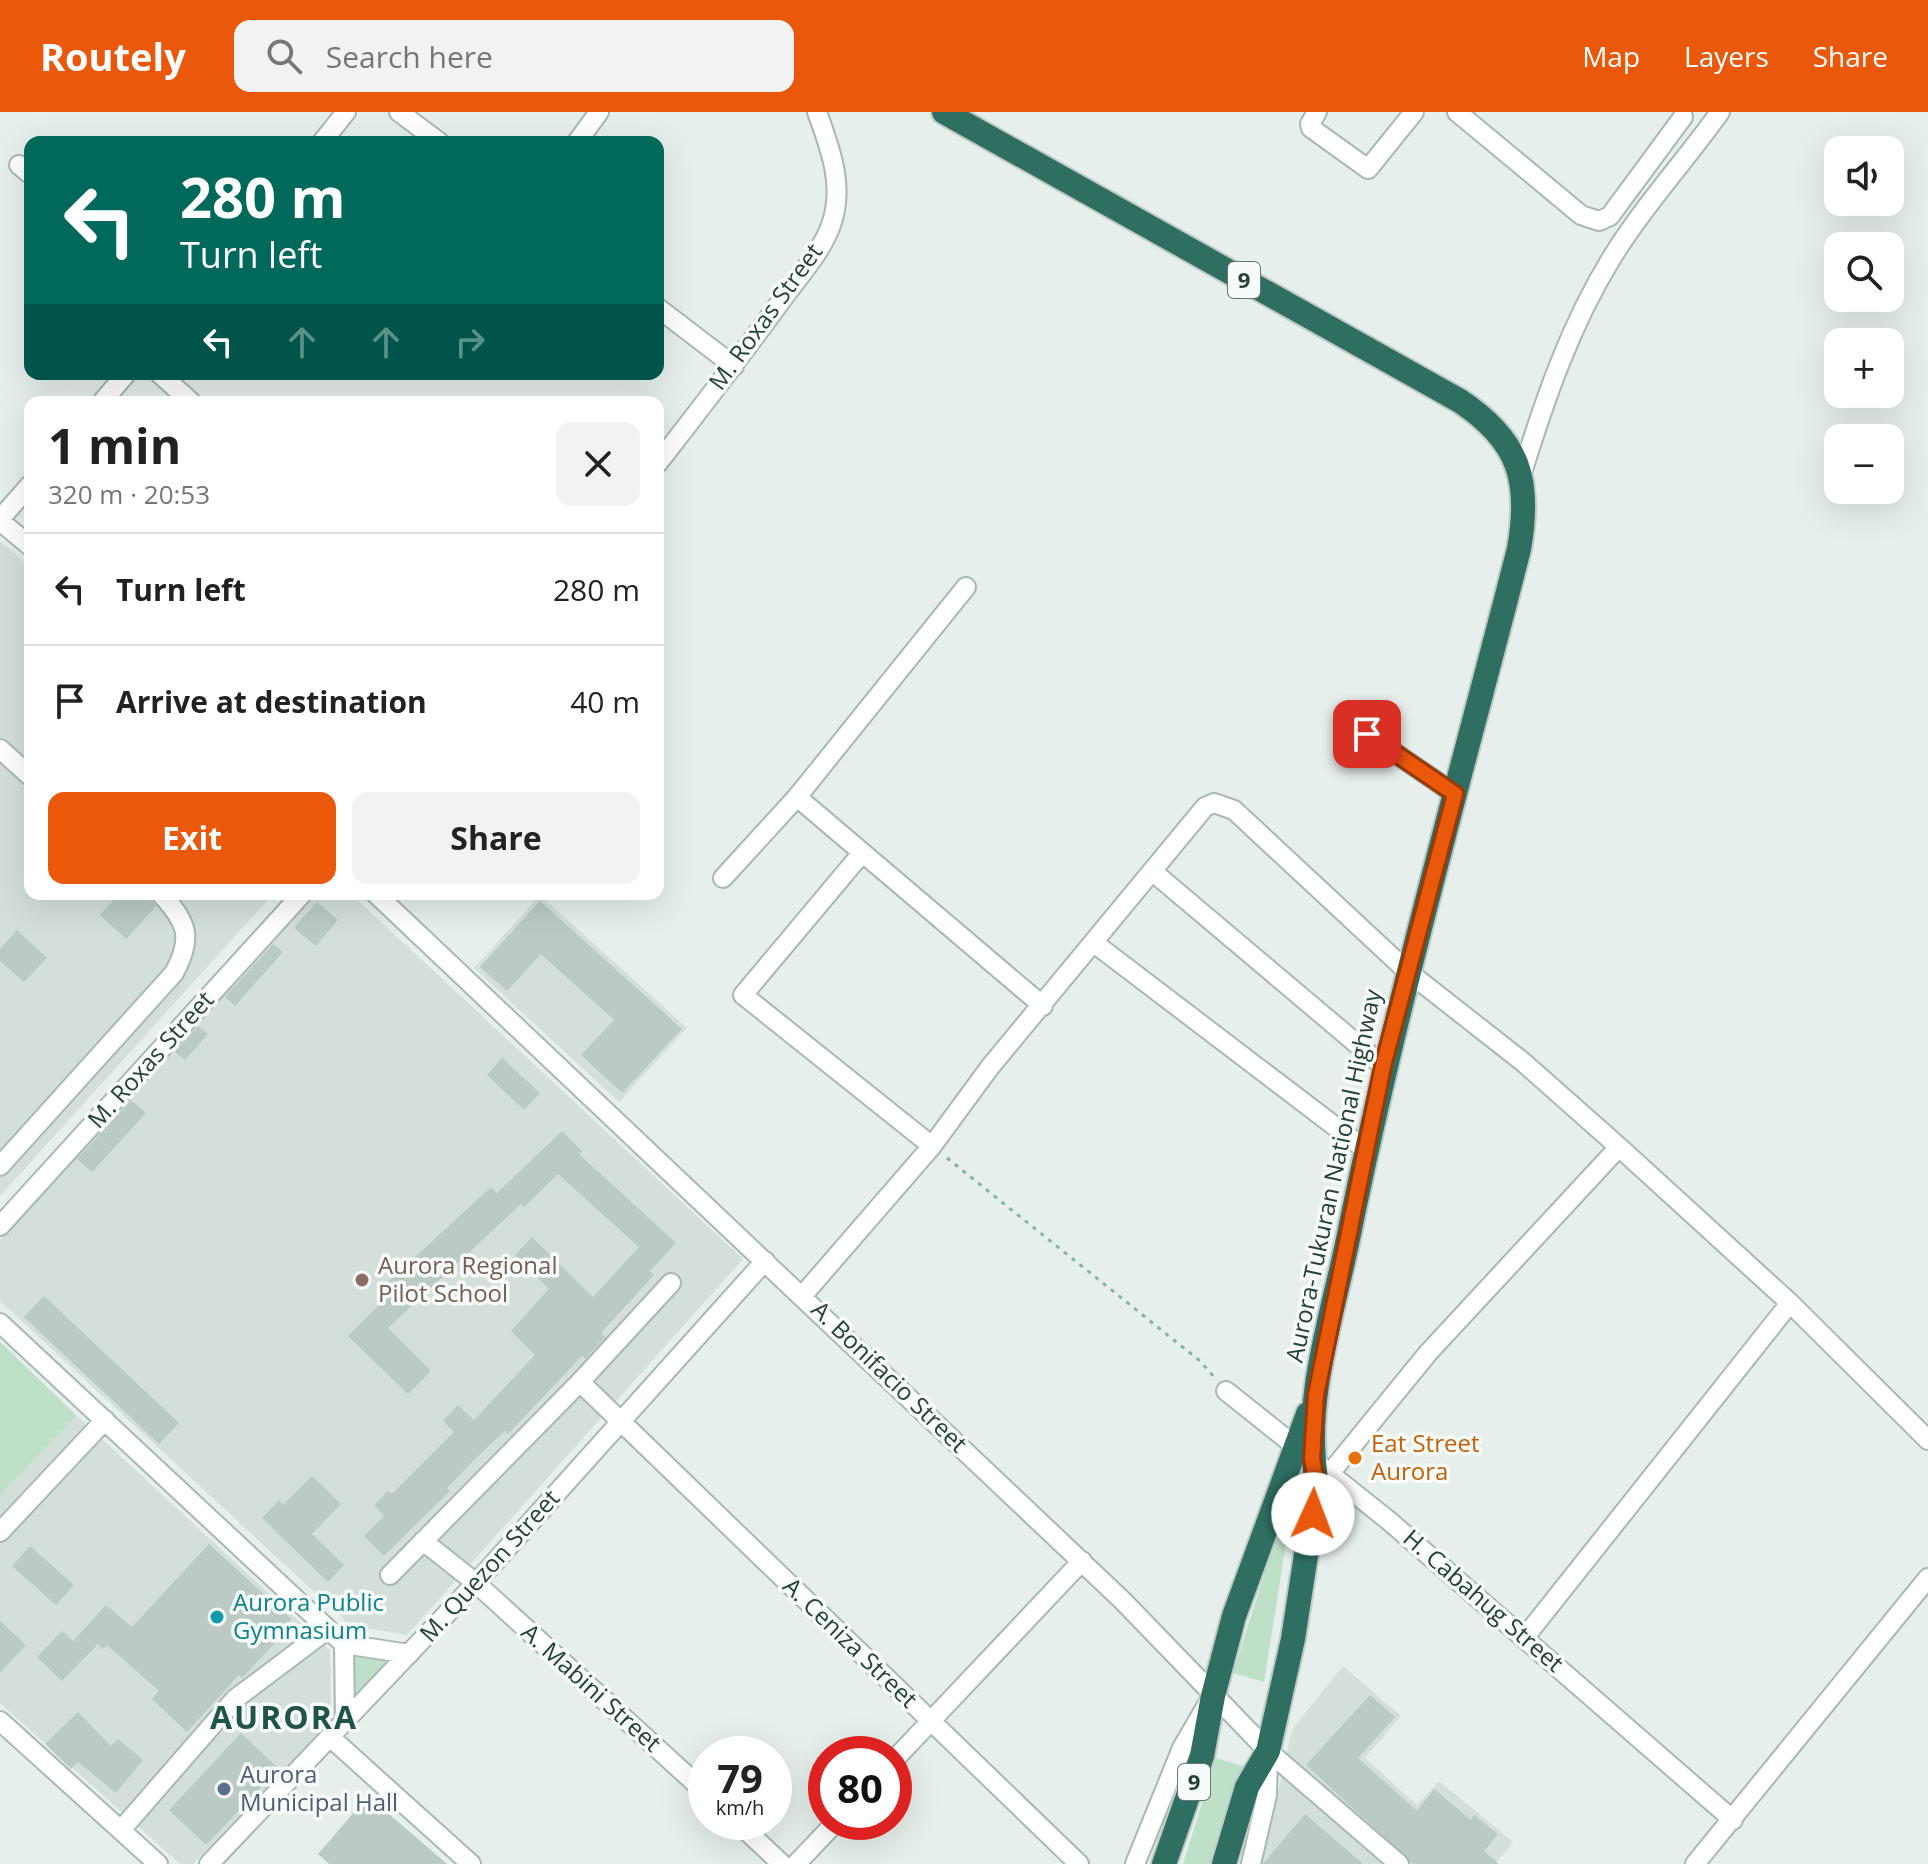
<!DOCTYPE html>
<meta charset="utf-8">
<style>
body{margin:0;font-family:"Open Sans",sans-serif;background:#f2f2f2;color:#222;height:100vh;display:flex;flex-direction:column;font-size:30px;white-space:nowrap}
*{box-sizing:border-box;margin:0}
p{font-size:26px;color:#767676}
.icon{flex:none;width:44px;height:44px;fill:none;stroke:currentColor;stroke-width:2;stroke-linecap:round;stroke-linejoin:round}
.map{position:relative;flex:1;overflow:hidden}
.panel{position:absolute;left:24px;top:284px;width:640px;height:504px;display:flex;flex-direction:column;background:#fff;border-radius:16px;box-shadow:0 8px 32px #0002}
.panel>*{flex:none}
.hud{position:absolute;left:24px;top:24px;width:640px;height:244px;border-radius:16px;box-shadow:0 8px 32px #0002;background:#00695c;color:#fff;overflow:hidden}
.tools{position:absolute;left:1824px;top:24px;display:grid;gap:16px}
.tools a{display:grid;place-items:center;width:80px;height:80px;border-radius:16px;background:#fff;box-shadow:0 8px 32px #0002;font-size:40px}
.speed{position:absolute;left:688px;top:1624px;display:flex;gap:16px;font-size:40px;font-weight:700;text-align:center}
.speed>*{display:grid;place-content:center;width:104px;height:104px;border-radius:50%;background:#fff;box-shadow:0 8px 32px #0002;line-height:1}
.speed small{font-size:20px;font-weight:400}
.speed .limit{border:12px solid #d22;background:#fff;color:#111}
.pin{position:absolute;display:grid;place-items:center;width:68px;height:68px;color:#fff;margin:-34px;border-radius:16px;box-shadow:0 4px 12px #0006}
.me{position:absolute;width:88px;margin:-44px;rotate:2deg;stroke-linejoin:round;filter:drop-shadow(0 0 6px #0008)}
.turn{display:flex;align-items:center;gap:28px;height:168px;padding:0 24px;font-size:36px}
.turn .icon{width:104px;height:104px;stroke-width:2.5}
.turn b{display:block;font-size:56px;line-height:68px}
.lanes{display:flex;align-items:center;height:76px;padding:0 24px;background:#0003;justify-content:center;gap:40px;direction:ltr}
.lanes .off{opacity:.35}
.round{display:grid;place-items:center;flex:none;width:84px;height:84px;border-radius:16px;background:#f2f2f2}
.overview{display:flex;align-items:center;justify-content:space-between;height:136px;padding:0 24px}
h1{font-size:48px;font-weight:700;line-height:60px}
.button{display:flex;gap:16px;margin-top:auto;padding:16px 24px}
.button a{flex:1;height:92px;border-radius:16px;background:#ea580c;color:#fff;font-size:32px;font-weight:700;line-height:92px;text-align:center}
.button a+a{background:#f2f2f2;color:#222}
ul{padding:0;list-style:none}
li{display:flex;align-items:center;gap:24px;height:112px;padding:0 24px;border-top:2px solid #e0e0e0}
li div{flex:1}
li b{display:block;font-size:30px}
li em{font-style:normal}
header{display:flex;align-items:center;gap:48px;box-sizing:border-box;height:112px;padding:0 40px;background:#ea580c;color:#fff}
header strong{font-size:38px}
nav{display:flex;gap:44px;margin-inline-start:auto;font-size:28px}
.search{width:560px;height:72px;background:#f2f2f2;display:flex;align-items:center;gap:20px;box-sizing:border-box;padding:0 28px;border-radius:16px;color:#767676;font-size:30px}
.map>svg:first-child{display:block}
.built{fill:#d4dfda}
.green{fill:#bfe0c8}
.building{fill:#bbcac4}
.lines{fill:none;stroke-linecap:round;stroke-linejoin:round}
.minor-casing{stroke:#a8b8b2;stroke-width:22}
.highway-casing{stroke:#c2cac8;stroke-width:28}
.path{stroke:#86b3a5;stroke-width:3;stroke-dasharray:4 6;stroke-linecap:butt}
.minor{stroke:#fff;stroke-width:18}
.highway{stroke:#2f6f62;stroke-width:24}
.route-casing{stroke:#983908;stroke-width:20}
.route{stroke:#ea580c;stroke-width:14}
.education-dot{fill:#8d6e63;stroke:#f7fbf9;stroke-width:3}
.food-dot{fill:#e8710a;stroke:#f7fbf9;stroke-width:3}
.culture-dot{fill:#0f9aa8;stroke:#f7fbf9;stroke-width:3}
.service-dot{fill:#5c6f8a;stroke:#f7fbf9;stroke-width:3}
.labels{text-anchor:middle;stroke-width:7;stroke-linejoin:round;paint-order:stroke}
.shield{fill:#f7fbf9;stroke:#637a73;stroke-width:2}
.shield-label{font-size:22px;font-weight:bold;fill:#24423a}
.street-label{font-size:24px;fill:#24423a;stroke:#f7fbf9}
.education-label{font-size:24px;fill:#785e54;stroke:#f7fbf9;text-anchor:start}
.food-label{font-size:24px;fill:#c56008;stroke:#f7fbf9;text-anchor:start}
.culture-label{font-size:24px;fill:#0d838f;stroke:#f7fbf9;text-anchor:start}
.service-label{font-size:24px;fill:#4e5e75;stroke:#f7fbf9;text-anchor:start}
.district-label{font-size:32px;font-weight:bold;letter-spacing:2px;fill:#1f5548;stroke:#f7fbf9}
</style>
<header>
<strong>Routely</strong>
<div class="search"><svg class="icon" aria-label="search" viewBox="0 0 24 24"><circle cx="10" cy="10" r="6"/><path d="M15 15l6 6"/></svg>Search here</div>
<nav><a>Map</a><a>Layers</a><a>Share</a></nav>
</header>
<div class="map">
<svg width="1928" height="1752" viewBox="0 0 1928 1752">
<rect width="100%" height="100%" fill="#e6efeb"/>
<!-- built -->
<path class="built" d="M0 429 30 455V782H273L0 1084Z
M307 782H351L743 1147 407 1523 350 1513 0 1189V1128Z
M540 783 687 916 619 990 474 856Z
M77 1304 330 1538 331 1609 193 1752H180L0 1591V1383Z
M1343 1554 1401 1604 1365 1646 1417 1693 1439 1669 1513 1730 1495 1752H1262L1292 1618Z"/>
<!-- green -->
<path class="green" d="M0 1230 77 1304 0 1383Z
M1298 1356 1264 1570 1233 1561Z
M353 1540 395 1547 352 1591Z
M1216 1646 1243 1654 1211 1752H1183Z"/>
<!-- building -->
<path class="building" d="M119 782H146L156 794 126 827 100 803Z
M540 789 682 917 622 981 581 943 614 908 541 842 507 879 480 855Z
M317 790 338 808 316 834 294 816Z
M17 818 47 846 24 870 0 849V837Z
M273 832 283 840 235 894 225 885Z
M198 914 208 922 185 948 175 940Z
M502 946 540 981 524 998 487 963Z
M131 988 146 1001 92 1060 77 1047Z
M562 1019 582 1039 579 1042 676 1131 650 1159 654 1163 601 1221 605 1225 585 1247 582 1244 508 1322 505 1319 478 1344 447 1376 450 1379 384 1444 364 1424 384 1404 374 1393 388 1379 392 1382 454 1320 443 1309 458 1293 474 1308 535 1243 511 1219 549 1177 515 1143 532 1125 593 1185 639 1135 558 1062 524 1095 521 1092 388 1216 431 1259 408 1282 348 1224 384 1188 377 1180 491 1075 497 1081Z
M44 1184 179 1311 159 1332 24 1205Z
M312 1364 341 1392 312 1422 344 1453 328 1470 262 1406 279 1388 283 1393Z
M209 1432 291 1507 273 1526 277 1529 242 1566 239 1563 187 1620 152 1587 159 1579 107 1533 103 1537 98 1532 62 1569 37 1545 62 1519 73 1529 106 1493 132 1515Z
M30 1434 74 1473 56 1493 12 1454Z
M0 1509 26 1533 0 1561Z
M1370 1583 1395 1605 1358 1646 1417 1699 1434 1677 1471 1708 1474 1703 1498 1722 1484 1739 1499 1752H1413L1306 1653Z
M78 1600 111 1634 118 1627 143 1648 116 1681 78 1650 71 1657 45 1632Z
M241 1621 279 1657 206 1733 169 1698Z
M368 1684 447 1752H329L318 1742Z
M1305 1702 1363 1752H1263Z"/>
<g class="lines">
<!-- minor casing -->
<g class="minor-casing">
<path id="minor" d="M399 0 439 30
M1317 0 1310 12 1311 16 1368 57 1414 0
M1457 0 1581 103 1599 109 1610 104 1683 5
M322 30 346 0
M577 30 599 0
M19 53 30 62
M658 196 734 254
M160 262 191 290
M102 290 126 262
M658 351C701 296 743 241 784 185 800 163 822 139 831 113 845 74 830 36 817 0
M1522 361C1545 287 1570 214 1611 147 1642 96 1685 49 1720 0
M0 407 30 373
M0 409 30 434
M1367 622 1455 682
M0 637 30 664
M797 685 1043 894
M862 741 743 883 932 1034
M1152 759 1383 954
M723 766 797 685 966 475
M376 782 1123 1489 1268 1639 1399 1752
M1094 831 1366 1038
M0 1054 174 861C193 826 188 811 161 782
M0 1114 302 782
M803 1183 932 1034 990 955 1205 695 1214 691 1234 698 1407 859 1523 950 1619 1035 1790 1191 1928 1328
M0 1211 344 1532 409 1542
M580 1270 1079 1752
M1226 1279 1388 1408 1733 1708
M1331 1360 1428 1241 1619 1035
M0 1420 105 1308
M423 1429 476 1471 706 1681
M390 1463 580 1270 671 1171
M1525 1525 1790 1191
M344 1532 345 1609
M0 1609 158 1752
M330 1625 471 1752
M894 1648 1082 1449
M737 1710 782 1752
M121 1718 235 1587 328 1517
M209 1752 476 1471 765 1149
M796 1752 836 1710
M1135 1752 1182 1636 1207 1593
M1251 1752 1267 1683 1268 1641
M1695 1752 1928 1466"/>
</g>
<!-- highway casing -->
<g class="highway-casing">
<path id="highway" d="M944 0 1460 289C1520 329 1531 369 1519 437 1460 667 1395 894 1348 1127 1332 1205 1302 1292 1317 1372L1293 1527 1268 1639 1247 1675 1224 1752
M1164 1752 1202 1644 1213 1584 1234 1504 1308 1302"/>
</g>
<!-- path -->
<path class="path" d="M947 1046 1200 1249 1216 1267"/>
<!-- minor -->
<use href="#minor" class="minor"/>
<!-- highway -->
<use href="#highway" class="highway"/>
</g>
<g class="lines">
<!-- route casing -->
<g class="route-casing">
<path id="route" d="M1313 1402 1317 1372 1312 1347 1316 1283 1383 954 1455 682 1367 622"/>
</g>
<!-- route -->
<use href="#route" class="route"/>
</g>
<!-- markers -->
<circle class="education-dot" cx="362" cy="1168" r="8"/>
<circle class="food-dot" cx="1355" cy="1346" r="8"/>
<circle class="culture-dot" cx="217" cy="1505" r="8"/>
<circle class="service-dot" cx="224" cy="1677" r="8"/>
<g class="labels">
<!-- shield labels -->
<g class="shield">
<rect x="1228" y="150" width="32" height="36" rx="6"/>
<rect x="1178" y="1652" width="32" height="36" rx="6"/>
</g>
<g class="shield-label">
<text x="1244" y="176">9</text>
<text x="1194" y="1678">9</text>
</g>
<!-- street labels -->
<g class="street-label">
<text transform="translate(766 205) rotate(-54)" y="8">M. Roxas Street</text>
<text transform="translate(151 948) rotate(-48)" y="8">M. Roxas Street</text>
<text transform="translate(1334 1064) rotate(-78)" y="8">Aurora-Tukuran National Highway</text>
<text transform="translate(889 1265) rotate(44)" y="8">A. Bonifacio Street</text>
<text transform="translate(490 1454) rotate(-48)" y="8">M. Quezon Street</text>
<text transform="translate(1483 1489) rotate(41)" y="8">H. Cabahug Street</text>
<text transform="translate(850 1531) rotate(44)" y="8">A. Ceniza Street</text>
<text transform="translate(591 1576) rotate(42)" y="8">A. Mabini Street</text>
</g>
<!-- education labels -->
<g class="education-label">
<text x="378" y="1162">Aurora Regional<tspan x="378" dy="28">Pilot School</tspan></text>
</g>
<!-- food labels -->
<g class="food-label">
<text x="1371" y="1340">Eat Street<tspan x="1371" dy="28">Aurora</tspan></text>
</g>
<!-- culture labels -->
<g class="culture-label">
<text x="233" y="1499">Aurora Public<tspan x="233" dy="28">Gymnasium</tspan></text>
</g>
<!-- service labels -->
<g class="service-label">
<text x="240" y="1671">Aurora<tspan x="240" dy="28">Municipal Hall</tspan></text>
</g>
<!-- district labels -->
<g class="district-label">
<text x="284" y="1617">AURORA</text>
</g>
</g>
</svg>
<div class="tools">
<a><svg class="icon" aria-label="sound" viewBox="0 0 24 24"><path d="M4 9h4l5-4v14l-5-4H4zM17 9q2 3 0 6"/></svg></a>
<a><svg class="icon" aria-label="search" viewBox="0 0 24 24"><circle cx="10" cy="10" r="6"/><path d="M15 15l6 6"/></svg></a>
<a>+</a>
<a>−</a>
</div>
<div class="speed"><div>79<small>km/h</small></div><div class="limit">80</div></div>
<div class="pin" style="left:1367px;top:622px;background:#d93025"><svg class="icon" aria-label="arrive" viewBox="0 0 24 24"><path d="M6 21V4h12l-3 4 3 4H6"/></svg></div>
<svg class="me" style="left:1313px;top:1402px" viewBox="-20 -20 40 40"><circle r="19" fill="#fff"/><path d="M0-13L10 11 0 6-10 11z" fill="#ea580c"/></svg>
<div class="hud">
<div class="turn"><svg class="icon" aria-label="left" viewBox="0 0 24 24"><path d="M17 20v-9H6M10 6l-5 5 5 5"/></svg><div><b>280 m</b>Turn left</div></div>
<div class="lanes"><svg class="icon" aria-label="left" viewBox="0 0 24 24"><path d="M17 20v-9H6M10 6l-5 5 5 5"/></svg><svg class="icon off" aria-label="ahead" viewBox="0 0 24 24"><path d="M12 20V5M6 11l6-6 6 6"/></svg><svg class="icon off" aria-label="ahead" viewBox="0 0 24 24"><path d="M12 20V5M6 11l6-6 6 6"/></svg><svg class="icon off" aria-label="right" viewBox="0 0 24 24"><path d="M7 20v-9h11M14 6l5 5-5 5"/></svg></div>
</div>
<section class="panel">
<div class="overview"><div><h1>1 min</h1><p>320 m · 20:53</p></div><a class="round"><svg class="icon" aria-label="close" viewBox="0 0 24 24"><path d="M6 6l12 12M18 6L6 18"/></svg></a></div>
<ul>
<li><svg class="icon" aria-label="left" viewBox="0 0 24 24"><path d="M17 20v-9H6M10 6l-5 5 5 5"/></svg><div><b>Turn left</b></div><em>280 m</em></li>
<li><svg class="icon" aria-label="arrive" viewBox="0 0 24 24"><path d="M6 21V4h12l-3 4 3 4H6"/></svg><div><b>Arrive at destination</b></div><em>40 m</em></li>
</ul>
<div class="button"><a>Exit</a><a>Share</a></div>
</section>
</div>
